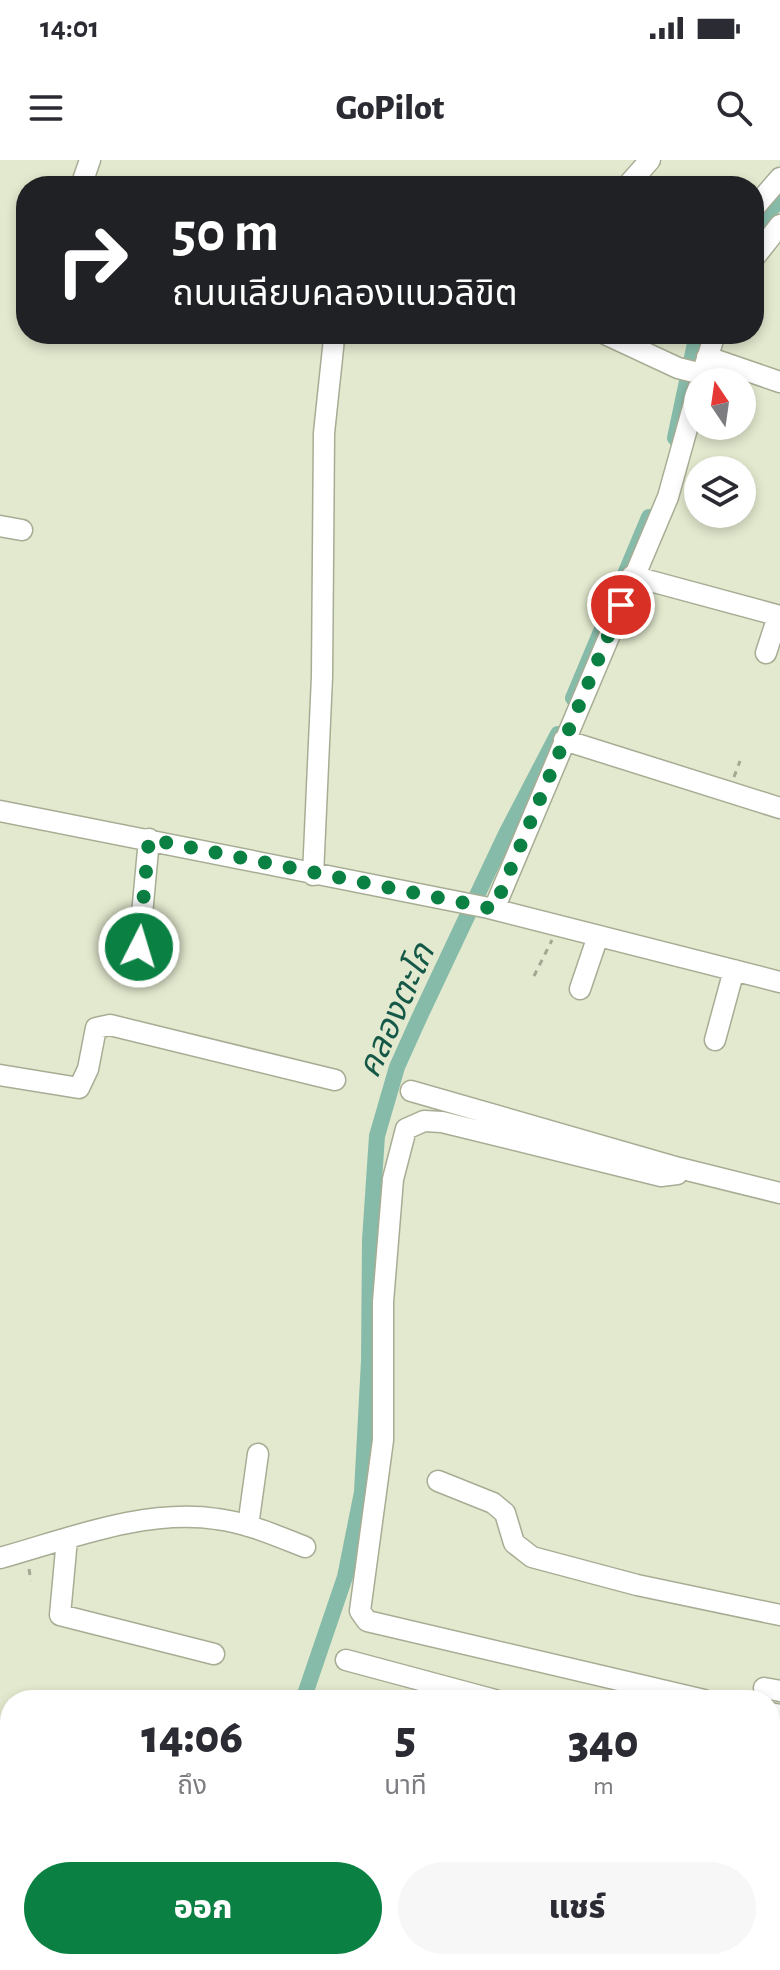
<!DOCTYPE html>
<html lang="th">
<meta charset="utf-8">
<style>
body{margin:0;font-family:"Alegreya Sans","Noto Sans Thai",sans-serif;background:#f7f7f7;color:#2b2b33;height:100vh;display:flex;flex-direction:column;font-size:30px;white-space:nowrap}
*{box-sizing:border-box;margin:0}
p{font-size:26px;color:#7c7c81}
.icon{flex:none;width:44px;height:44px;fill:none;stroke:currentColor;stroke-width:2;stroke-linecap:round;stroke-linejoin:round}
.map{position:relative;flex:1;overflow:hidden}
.drawer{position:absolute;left:0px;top:1530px;width:780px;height:280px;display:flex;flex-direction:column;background:#fff;border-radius:32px 32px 0 0;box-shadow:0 4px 12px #0003}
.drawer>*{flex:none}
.banner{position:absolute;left:16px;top:16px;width:748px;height:168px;border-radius:32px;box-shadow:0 4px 12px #0003;background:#202124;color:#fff;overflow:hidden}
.needle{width:52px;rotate:347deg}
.controls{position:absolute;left:684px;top:208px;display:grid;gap:16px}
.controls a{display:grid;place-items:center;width:72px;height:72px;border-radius:50%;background:#fff;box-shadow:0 4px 12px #0003;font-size:40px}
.pin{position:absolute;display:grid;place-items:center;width:68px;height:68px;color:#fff;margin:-34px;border:4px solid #fff;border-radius:50%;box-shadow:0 2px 8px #0007}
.me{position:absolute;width:88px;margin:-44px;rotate:5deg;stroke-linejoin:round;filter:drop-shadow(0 0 6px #0008)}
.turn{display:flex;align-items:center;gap:28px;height:168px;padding:0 24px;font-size:36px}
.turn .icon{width:104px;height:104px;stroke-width:2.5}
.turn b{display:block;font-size:56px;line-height:68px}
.eta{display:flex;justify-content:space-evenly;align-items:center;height:136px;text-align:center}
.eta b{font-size:48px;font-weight:800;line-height:56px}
.primary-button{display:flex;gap:16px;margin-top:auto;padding:16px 24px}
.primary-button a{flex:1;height:92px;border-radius:48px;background:#0b8043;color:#fff;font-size:32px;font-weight:800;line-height:92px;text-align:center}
.primary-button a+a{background:#f7f7f7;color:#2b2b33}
.status{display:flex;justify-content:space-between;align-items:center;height:56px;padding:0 40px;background:#fff;direction:ltr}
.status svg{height:22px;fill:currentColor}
header{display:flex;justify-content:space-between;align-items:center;height:104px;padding:0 24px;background:#fff;font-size:36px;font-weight:800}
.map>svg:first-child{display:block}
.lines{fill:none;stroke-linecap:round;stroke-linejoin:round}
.canal{stroke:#87bba9;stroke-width:16}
.minor-casing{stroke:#a7ad94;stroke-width:23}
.path{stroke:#a3a893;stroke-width:3;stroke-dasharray:6 6;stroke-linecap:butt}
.minor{stroke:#fff;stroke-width:20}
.route{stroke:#0b8043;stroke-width:14;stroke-dasharray:0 25.2}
.labels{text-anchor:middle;stroke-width:7;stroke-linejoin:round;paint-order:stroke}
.water-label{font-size:34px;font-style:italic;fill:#155847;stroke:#e2e9ce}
</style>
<div class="status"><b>14:01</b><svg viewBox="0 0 49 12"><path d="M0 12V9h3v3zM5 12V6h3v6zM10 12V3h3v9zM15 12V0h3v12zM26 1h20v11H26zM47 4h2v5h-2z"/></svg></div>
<header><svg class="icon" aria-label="menu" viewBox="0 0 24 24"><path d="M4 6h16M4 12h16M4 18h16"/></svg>GoPilot<svg class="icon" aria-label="search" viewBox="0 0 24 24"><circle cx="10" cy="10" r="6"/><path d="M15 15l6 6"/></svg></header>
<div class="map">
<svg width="780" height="1810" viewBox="0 0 780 1810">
<rect width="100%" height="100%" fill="#e2e9ce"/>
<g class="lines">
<!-- canal -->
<path class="canal" d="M754 69 780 39
M675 278 697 174
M573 538 649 357
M303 1540 345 1417 362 1332 369 1201 370 1080 377 976 397 907 420 856 506 674 558 574
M236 1810 237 1800"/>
<!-- minor casing -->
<g class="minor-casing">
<path id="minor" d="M81 26 90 0
M627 26 650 0
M754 48 780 18
M754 98 780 65
M605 174 678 208 702 214
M707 197 780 222
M704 208 715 174
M0 366 22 370
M632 416 780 456
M766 493 778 456
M564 580 780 648
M0 651 489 748 780 822
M313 715 322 517 324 273 334 179 340 174
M494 749 668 337 698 229
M139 787 149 679
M580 829 598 776
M715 880 734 810
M0 915 79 928 88 909 96 868 110 865 335 920
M411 931 679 1008 780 1033
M679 1008 677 1014 661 1016 442 962 424 961 406 969 393 1019 383 1142V1280L360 1451 367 1461 704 1540
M438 1321 493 1343 505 1353 514 1383 532 1397 637 1425 780 1455
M248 1366 258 1294
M67 1379 60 1455 214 1494
M0 1398C68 1379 146 1348 217 1359 248 1363 277 1376 305 1387
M346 1500 495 1540
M764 1528 780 1531
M770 1553 780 1555
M770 1603 780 1605
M483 1800 533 1810
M251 1810 253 1800"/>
</g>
<!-- path -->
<path class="path" d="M734 617 740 601
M534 816 552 780
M29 1409 31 1421"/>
<!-- minor -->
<use href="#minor" class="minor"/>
</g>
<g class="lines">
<!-- route -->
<path class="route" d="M139 787 149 679 494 749 621 445"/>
</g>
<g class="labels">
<!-- water labels -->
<g class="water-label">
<text transform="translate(395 850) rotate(-66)" y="12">คลองตะโก</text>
</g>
</g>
</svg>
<div class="controls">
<a><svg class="needle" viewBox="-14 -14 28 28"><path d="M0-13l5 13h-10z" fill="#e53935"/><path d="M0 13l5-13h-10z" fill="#7c7c81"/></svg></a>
<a><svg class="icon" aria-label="layers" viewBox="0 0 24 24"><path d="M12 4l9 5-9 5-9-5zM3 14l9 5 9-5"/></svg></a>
</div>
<div class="pin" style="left:621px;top:445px;background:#d93025"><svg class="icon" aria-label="arrive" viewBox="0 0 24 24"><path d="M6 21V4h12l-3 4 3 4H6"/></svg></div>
<svg class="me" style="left:139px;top:787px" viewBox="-20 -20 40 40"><circle r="17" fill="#0b8043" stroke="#fff" stroke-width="3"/><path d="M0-11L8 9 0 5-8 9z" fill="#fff"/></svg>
<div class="banner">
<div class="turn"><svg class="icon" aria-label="right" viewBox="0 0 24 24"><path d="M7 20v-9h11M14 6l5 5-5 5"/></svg><div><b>50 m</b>ถนนเลียบคลองแนวลิขิต</div></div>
</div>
<section class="drawer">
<div class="eta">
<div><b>14:06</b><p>ถึง</p></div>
<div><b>5</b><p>นาที</p></div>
<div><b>340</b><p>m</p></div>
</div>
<div class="primary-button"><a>ออก</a><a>แชร์</a></div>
</section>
</div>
